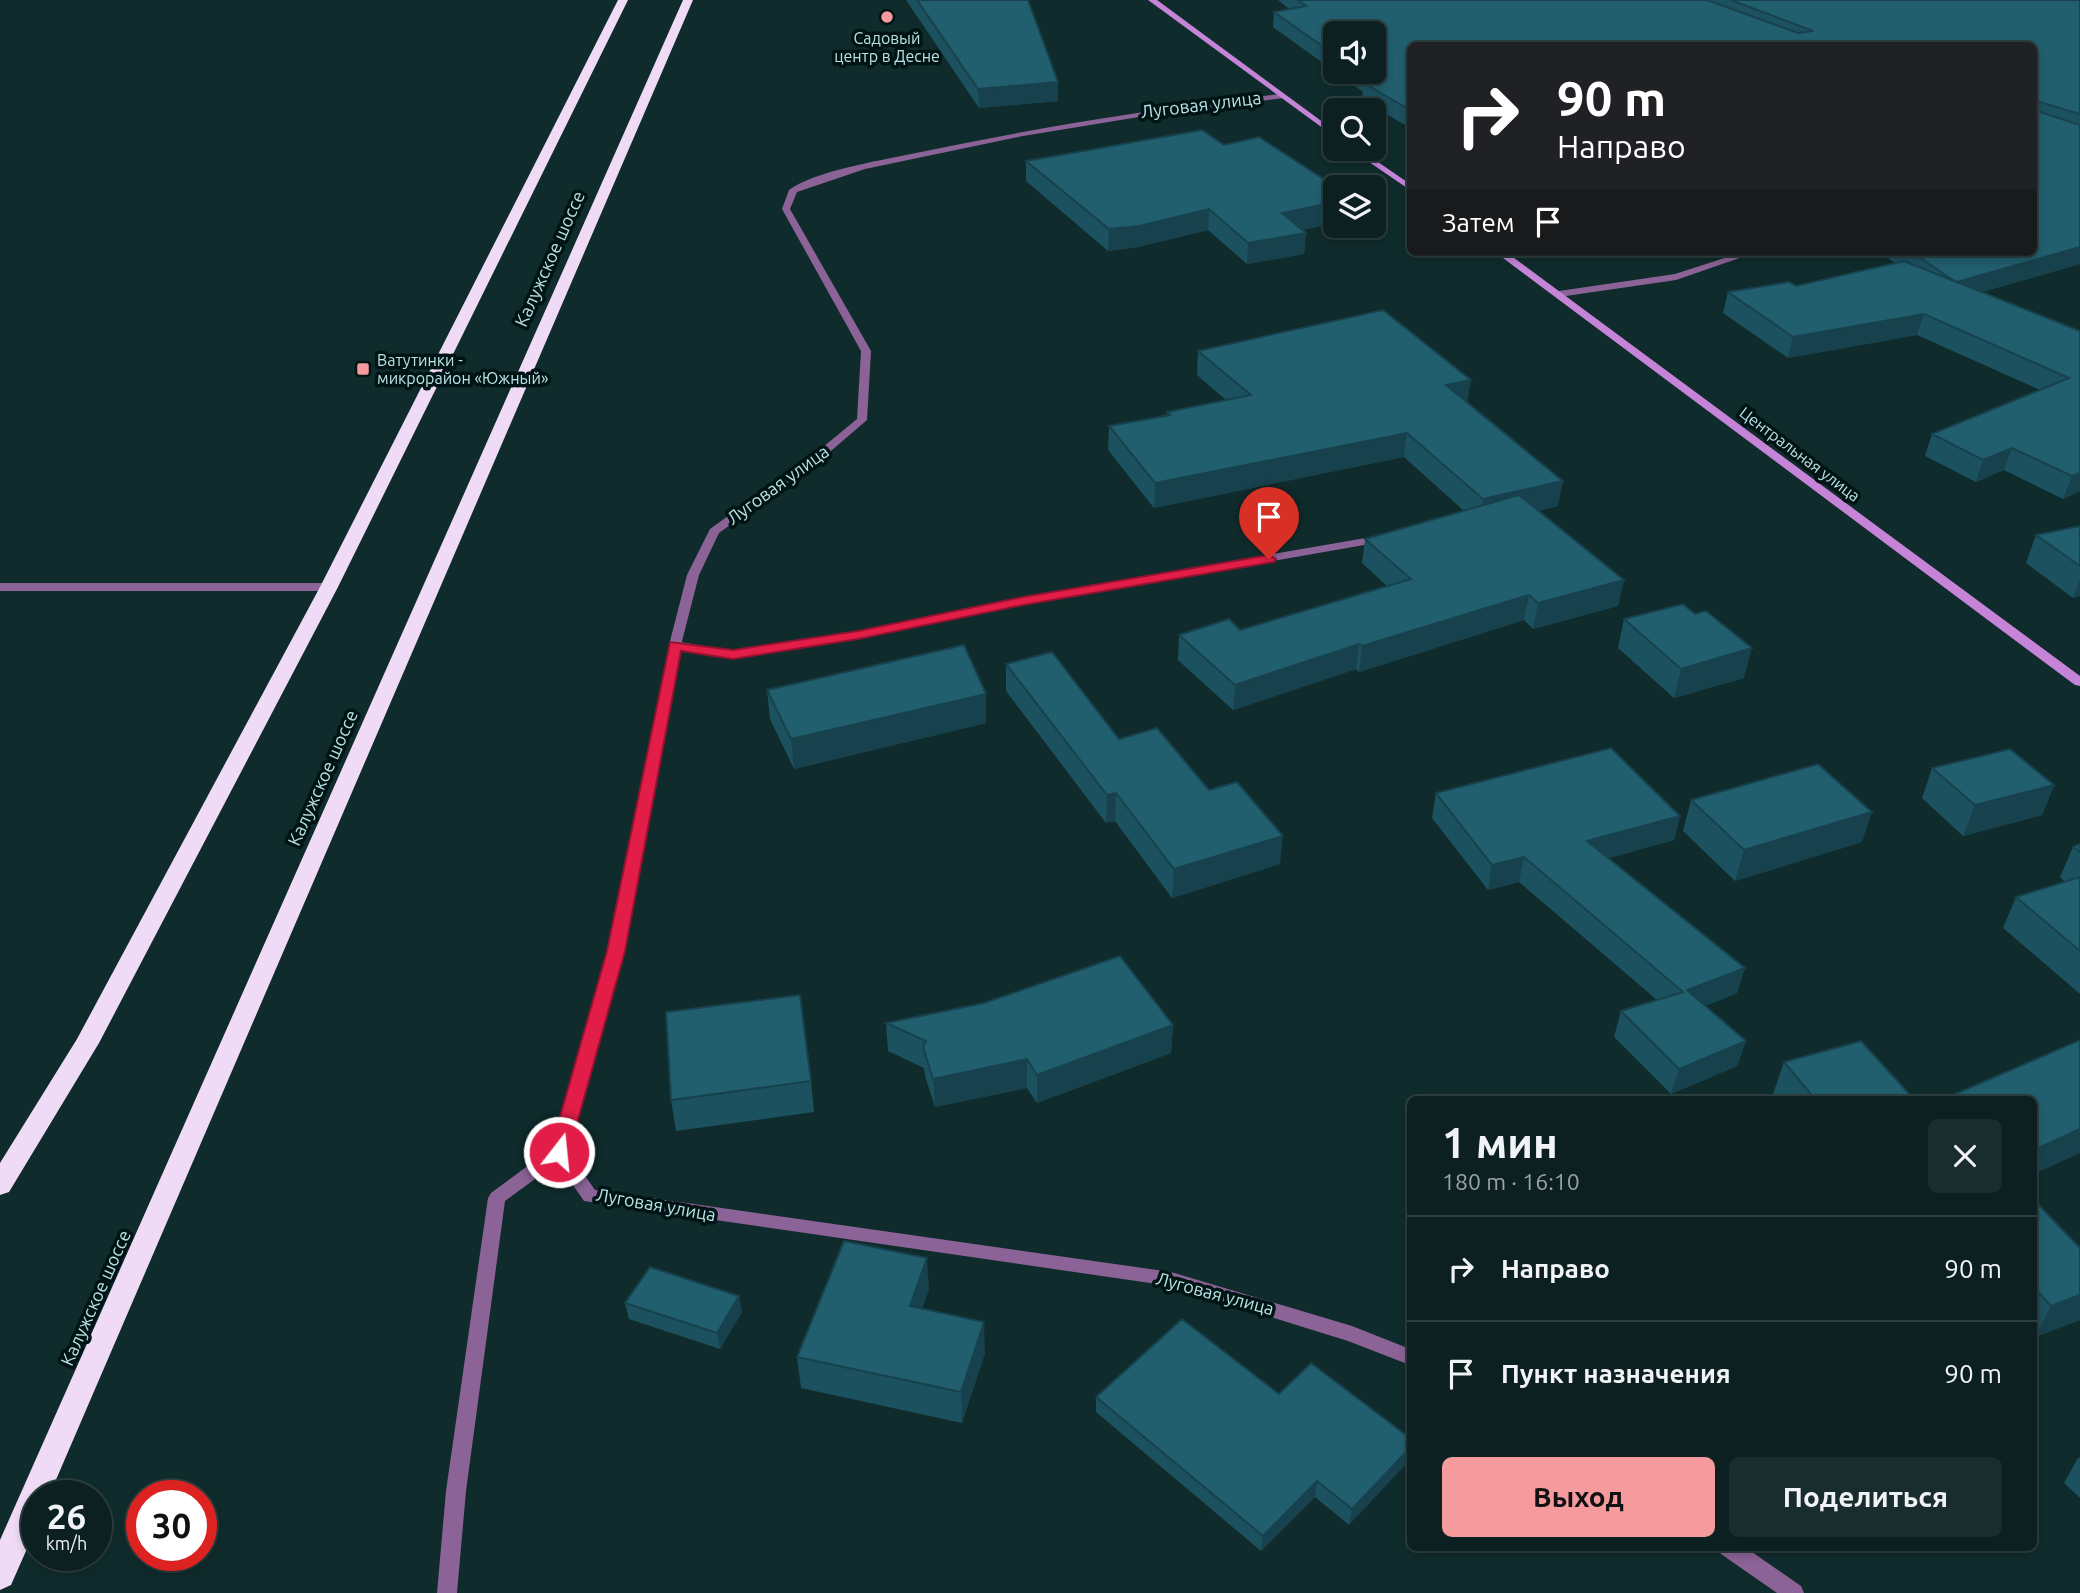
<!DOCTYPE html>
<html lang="ru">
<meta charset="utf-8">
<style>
body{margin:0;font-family:Ubuntu,sans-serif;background:#1a2d2e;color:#f1f3f6;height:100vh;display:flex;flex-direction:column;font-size:26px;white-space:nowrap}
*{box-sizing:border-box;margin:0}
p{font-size:23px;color:#9aa3a5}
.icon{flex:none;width:38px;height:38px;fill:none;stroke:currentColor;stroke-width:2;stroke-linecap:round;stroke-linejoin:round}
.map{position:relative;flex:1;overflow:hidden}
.drawer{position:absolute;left:1407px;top:1096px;width:630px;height:455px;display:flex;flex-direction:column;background:#0c2021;border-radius:10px;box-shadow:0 4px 10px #0003,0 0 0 2px #2c3e3f}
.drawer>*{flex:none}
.banner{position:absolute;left:1407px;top:42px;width:630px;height:214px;border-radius:10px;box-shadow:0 4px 10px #0003,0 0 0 2px #2c3e3f;background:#202124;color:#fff;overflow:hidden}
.fabs{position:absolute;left:1323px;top:21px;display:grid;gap:14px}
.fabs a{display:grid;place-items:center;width:63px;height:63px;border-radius:10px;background:#0c2021;box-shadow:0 4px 10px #0003,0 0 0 2px #2c3e3f;font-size:35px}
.speed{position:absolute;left:21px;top:1480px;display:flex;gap:14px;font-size:35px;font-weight:700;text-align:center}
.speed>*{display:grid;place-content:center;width:91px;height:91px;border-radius:50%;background:#0c2021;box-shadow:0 4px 10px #0003,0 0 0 2px #2c3e3f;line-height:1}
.speed small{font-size:18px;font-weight:400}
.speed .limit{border:10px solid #d22;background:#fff;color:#111}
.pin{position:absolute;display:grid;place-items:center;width:60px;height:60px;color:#fff;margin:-72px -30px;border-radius:50% 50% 50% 0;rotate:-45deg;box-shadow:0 0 7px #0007}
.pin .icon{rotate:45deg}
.me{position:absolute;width:77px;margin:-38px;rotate:16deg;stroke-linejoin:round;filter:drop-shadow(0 0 5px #0008)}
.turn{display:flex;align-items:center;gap:24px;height:147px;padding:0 35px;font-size:32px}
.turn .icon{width:91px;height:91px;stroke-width:2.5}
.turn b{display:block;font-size:49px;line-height:60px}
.then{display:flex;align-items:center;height:66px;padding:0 35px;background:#0003;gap:14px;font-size:26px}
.round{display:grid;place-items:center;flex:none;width:74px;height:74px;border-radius:10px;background:#1a2d2e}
.overview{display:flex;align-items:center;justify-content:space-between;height:119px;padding:0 35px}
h1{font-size:42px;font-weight:700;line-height:52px}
.cta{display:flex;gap:14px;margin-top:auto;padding:14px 35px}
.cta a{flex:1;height:80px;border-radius:10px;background:#f59b9d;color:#111;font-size:28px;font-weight:700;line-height:80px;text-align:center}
.cta a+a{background:#1a2d2e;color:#f1f3f6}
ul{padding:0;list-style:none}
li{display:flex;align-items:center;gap:21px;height:105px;padding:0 35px;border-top:2px solid #2c3e3f}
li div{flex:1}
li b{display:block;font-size:26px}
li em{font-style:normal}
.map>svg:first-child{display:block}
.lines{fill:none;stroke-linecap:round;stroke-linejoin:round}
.lane{fill:#8b6397;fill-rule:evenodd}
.street{fill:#8b6397;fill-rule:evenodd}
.secondary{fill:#c584d8;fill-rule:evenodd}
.highway{fill:#efdbf5;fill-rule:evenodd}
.wall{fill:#1c515f;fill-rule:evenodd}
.shaded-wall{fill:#17424d}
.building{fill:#215e6e;stroke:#17424d;stroke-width:2}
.route{fill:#e11d48;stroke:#92132f;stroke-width:2}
.poi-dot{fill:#f59b9d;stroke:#001415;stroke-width:2.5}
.labels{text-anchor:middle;stroke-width:7;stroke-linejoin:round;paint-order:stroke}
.far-poi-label{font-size:16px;fill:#bae2e3;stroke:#001415}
.far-street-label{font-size:16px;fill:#bae2e3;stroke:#001415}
.street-label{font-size:18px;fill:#bae2e3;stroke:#001415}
</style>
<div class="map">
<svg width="2080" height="1593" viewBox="0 0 2080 1593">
<rect width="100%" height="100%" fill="#102b2c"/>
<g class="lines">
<!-- lane -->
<path class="lane" d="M1743 252H1757L1676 280 1559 297 1554 294 1559 291 1675 274Z
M1383 535 1389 539 1387 541 1023 605 858 639 733 659 675 649 669 645 675 641 733 651 858 631 1023 597Z
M0 583H329L335 587 329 591H0Z
M559 1145 565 1147 568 1152 565 1157 505 1201 466 1491 457 1593H437L446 1491 488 1198 491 1193 553 1147Z"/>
<!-- street -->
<path class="street" d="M1281 94H1284V98L1151 115 1023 136 865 169 797 192 790 209 871 351 867 420 825 456 719 533 699 575 681 645 624 951 568 1151 595 1190 1171 1272 1352 1326 1410 1349V1365L1348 1341 1171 1286 584 1201 550 1152 608 951 669 645 687 575 710 529 817 452 857 419 861 351 782 209 789 190C815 171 878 161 911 154 1034 128 1157 108 1281 94Z
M1718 1547H1745L1801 1586 1804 1593H1777L1721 1554Z"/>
<!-- secondary -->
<path class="secondary" d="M1148 0H1157L1335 131V137Z
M1350 149H1359L1410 184V190Z
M1495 252H1506L2080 676V686L2075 685Z"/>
<!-- highway -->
<path class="highway" d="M618 0H628L338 587 99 1043 9 1192 0 1195V1163L77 1039 320 587Z
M683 0H693L49 1496H37V1526L11 1585 0 1590V1540Z"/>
</g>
<!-- wall -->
<path class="wall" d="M906 0H1019L1058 82V101L979 108Z
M1278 0H2080V264L1982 292 2080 331V491L2063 499 2004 470 1976 482 1925 456 1932 434 2040 390 1917 335 1788 358 1723 313 1728 292 1796 286 1895 263 1880 252H2034L1410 46V128L1362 100 1363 92 1273 27 1274 12 1289 9ZM1335 33 1374 72H1335Z
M1224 145 1335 187V223L1302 230 1306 233 1304 254 1247 264 1208 230 1138 247 1108 251 1026 181V161Z
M1198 351 1467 402 1558 506 1538 511 1624 580 1618 606 1533 629 1524 620 1359 672 1356 669 1233 710 1178 660 1179 635 1240 630 1387 586 1362 563 1365 539 1464 511 1404 457 1154 508 1108 450 1109 426 1167 416V412L1226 400 1197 375Z
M2080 526V596L2073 598 2026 563 2036 535Z
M1624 619 1744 678 1674 698 1618 648Z
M1006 664 1119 739 1209 790 1280 864 1172 898 1115 821 1106 823 1006 691Z
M767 690 986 694V723L794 769 770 719Z
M1932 768 2054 785 2042 815 1963 836 1922 798Z
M1436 793 1680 816 1674 840 1608 858 1745 968 1737 993 1705 1006 1746 1041 1737 1066 1671 1094 1614 1037 1621 1011 1657 1000 1519 882 1488 890 1432 818Z
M1691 800 1862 842 1735 881 1683 831Z
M2080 844V994L2003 928 2016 897 2065 882 2060 877 2073 847Z
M886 1023 1173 1025 1171 1053 1037 1103 1027 1088 935 1107 925 1076 924 1068 888 1051Z
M1784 1062 1914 1099H1778L1773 1094Z
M811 1081 814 1112 676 1131 671 1100Z
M2034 1200 2080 1320 2035 1337 2034 1335Z
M929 1289 922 1309 985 1353 962 1423 801 1388 797 1357Z
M625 1303 742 1312 720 1349 629 1319Z
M1279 1394 1410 1438 1349 1525 1315 1497 1261 1551 1096 1412V1397Z
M2080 1457V1498L2064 1483 2078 1458Z"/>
<!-- shaded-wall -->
<path class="shaded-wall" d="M1058 82V101L979 108 978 89Z
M1335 202V223L1280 234 1282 213Z
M1209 209 1208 230 1138 247 1108 251 1109 229Z
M1306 233 1304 254 1247 264 1248 243Z
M2080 247V264L1950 301 1955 282Z
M1924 314 1917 335 1788 358 1793 337Z
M1471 380 1467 403 1446 385Z
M1407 433 1404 457 1154 508 1155 483Z
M2012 448 2004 470 1976 482 1983 460Z
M2080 473V491L2063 499 2072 476Z
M1563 481 1558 506 1479 524 1483 499Z
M2080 579V596L2073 598Z
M1624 580 1618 606 1533 629 1538 603Z
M1529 595 1524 620 1359 672 1362 646Z
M1359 644 1356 669 1233 710 1235 685Z
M1752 648 1744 678 1674 698 1681 669Z
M986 694V723L794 769 791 739Z
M2054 785 2042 815 1963 836 1975 805Z
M1116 793 1115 821 1106 823 1107 795Z
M1872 812 1862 842 1735 881 1744 850Z
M1680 816 1674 840 1582 866 1587 841Z
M1283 836 1280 864 1172 898 1174 869Z
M1524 857 1519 882 1488 890 1492 865Z
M1745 968 1737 993 1680 1016 1687 990Z
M1173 1025 1171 1053 1037 1103V1075Z
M1746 1041 1737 1066 1671 1094 1679 1069Z
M1027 1059V1088L935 1107 933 1079Z
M2080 1129V1153L2034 1174V1150Z
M927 1258 929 1289 912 1338 910 1306Z
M2080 1295V1320L2035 1337 2051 1306Z
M739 1296 742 1312 720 1349 717 1333Z
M984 1322 985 1353 962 1423 961 1392Z
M1410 1448V1460L1349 1525 1352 1509Z
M1317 1481 1315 1497 1261 1551 1263 1536Z"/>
<!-- building -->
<path class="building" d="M917 0H1028L1058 82 978 89Z
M1298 0H1707L1798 33 1813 31 1731 0H2080V114L2040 102 2037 104V111L2080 125V247L1957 282 1951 279 1912 252H2034V46H1410V110L1364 83 1373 82 1359 72H1374V33H1335V55L1274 12 1306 6Z
M1202 130 1224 145 1259 137 1336 187 1335 202 1282 213 1306 233 1248 243 1209 209 1139 226 1109 229 1026 161Z
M1904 261 2080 331V473L2072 476 2012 448 1983 460 1932 434 2069 378 1924 314 1793 337 1728 292 1789 282 1796 286Z
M1383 310 1471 380 1446 385 1563 481 1483 499 1407 433 1155 483 1109 426 1170 415 1167 412 1251 395 1198 351Z
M1519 495 1624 580 1538 603 1529 595 1362 646 1359 644 1235 685 1179 635 1229 619 1240 630 1411 579 1365 539Z
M2080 526V566L2036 535Z
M1683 604 1695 614 1706 611 1752 648 1681 669 1624 619Z
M964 645 986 694 791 739 767 690Z
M1052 652 1119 739 1157 728 1209 790 1237 782 1283 836 1174 869 1116 793 1107 795 1006 664Z
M1611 748 1680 816 1587 841 1745 968 1687 990 1746 1041 1679 1069 1621 1011 1683 992 1524 857 1492 865 1436 793Z
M2010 749 2054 785 1975 805 1932 768Z
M1818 764 1872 812 1744 850 1691 800Z
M2080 844V852L2073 847Z
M2080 877V951L2016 897Z
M1120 956 1173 1025 1037 1075 1027 1059 933 1079 923 1047 926 1041 886 1023 984 1003Z
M800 995 811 1081 671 1100 666 1012Z
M2080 1040V1129L2034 1150V1099H1944Z
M1861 1041 1914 1099H1815L1784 1062Z
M2034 1200 2080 1248V1295L2051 1306 2034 1287Z
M844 1241 927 1258 910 1306 984 1322 961 1392 797 1357Z
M650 1267 739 1296 717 1333 625 1303Z
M1182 1319 1279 1394 1311 1363 1410 1438V1448L1352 1509 1317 1481 1263 1536 1096 1397Z"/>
<!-- route -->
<path class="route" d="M1269 555 1276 559 1274 562 1023 605 858 639 733 659 681 651 625 951 569 1152 566 1157H553L550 1152 607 951 670 642 733 650 858 631 1023 597Z"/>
<!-- markers -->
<g class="poi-dot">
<circle cx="887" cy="17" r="7"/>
<rect x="356" y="362" width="14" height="14" rx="3.5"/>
</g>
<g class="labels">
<!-- far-poi labels -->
<g class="far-poi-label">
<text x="887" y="44">Садовый<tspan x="887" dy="18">центр в Десне</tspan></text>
<text x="377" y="366" text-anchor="start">Ватутинки -<tspan x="377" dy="18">микрорайон «Южный»</tspan></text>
</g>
<!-- far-street labels -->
<g class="far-street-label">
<text transform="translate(1800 454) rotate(37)" y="6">Центральная улица</text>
</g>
<!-- street labels -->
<g class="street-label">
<text transform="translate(1201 105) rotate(-7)" y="6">Луговая улица</text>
<text transform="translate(550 259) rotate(-66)" y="6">Калужское шоссе</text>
<text transform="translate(778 485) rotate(-36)" y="6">Луговая улица</text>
<text transform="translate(323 778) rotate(-66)" y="6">Калужское шоссе</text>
<text transform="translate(656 1205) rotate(10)" y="6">Луговая улица</text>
<text transform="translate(1215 1294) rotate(15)" y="6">Луговая улица</text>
<text transform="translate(96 1298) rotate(-66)" y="6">Калужское шоссе</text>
</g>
</g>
</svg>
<div class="fabs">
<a><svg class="icon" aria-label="sound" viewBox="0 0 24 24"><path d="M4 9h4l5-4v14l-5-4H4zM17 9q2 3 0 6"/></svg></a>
<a><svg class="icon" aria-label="search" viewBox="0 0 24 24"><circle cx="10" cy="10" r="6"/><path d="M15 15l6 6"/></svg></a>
<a><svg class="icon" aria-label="layers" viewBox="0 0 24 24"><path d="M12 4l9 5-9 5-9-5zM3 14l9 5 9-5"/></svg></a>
</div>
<div class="speed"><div>26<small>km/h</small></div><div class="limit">30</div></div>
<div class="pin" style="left:1269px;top:559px;background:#d93025"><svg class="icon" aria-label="arrive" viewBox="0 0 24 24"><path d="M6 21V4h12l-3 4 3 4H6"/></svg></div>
<svg class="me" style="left:559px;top:1152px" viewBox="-20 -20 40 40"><circle r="17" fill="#e11d48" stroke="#fff" stroke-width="3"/><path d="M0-11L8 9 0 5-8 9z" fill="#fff"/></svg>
<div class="banner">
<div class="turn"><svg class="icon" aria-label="right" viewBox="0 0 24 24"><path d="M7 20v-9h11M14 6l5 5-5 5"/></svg><div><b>90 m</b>Направо</div></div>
<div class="then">Затем<svg class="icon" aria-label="arrive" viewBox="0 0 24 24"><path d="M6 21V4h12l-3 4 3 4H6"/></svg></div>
</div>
<section class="drawer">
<div class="overview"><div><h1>1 мин</h1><p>180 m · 16:10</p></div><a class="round"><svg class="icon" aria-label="close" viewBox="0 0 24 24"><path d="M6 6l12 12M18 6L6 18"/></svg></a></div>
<ul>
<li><svg class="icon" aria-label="right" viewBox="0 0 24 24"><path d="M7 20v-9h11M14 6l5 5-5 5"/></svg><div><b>Направо</b></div><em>90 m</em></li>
<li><svg class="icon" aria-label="arrive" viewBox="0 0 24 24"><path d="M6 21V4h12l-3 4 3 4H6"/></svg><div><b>Пункт назначения</b></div><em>90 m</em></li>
</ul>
<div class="cta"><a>Выход</a><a>Поделиться</a></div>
</section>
</div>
